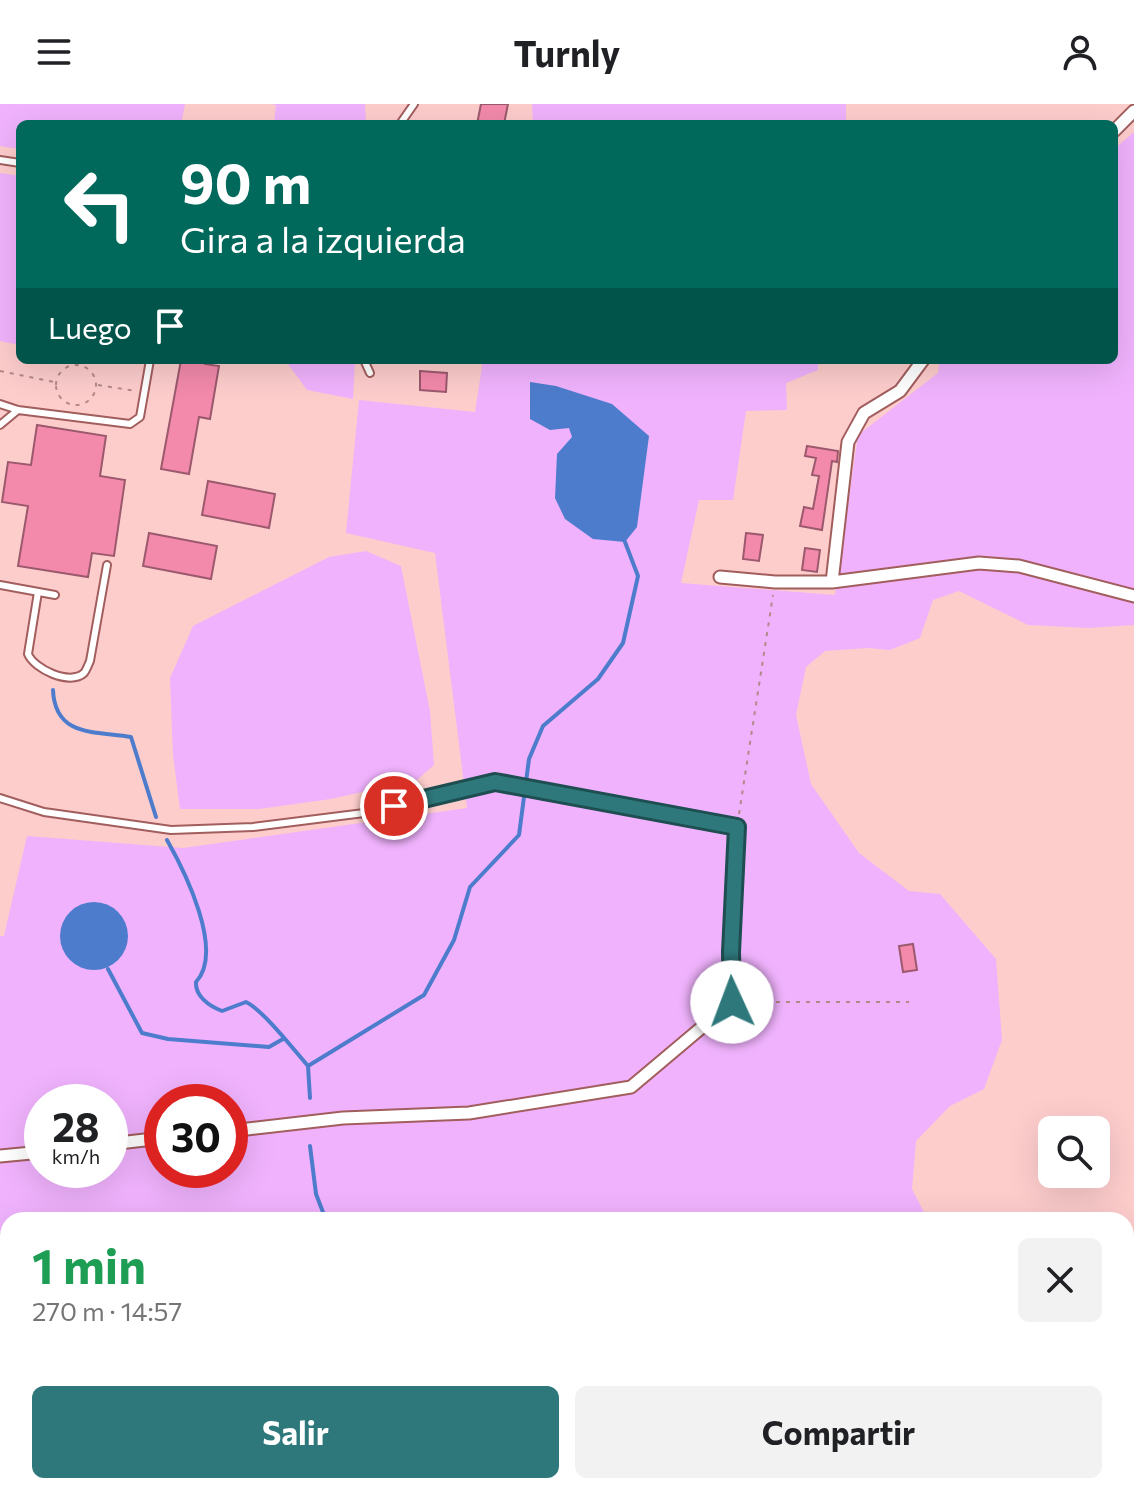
<!DOCTYPE html>
<html lang="es">
<meta charset="utf-8">
<style>
body{margin:0;font-family:Commissioner,sans-serif;background:#f2f2f2;color:#202124;height:100vh;display:flex;flex-direction:column;font-size:30px;white-space:nowrap}
*{box-sizing:border-box;margin:0}
p{font-size:26px;color:#757577}
.icon{flex:none;width:44px;height:44px;fill:none;stroke:currentColor;stroke-width:2;stroke-linecap:round;stroke-linejoin:round}
.map{position:relative;flex:1;overflow:hidden}
.sheet{position:absolute;left:0px;top:1108px;width:1134px;height:282px;display:flex;flex-direction:column;background:#fff;border-radius:24px 24px 0 0;box-shadow:0 8px 32px #0002}
.sheet>*{flex:none}
.banner{position:absolute;left:16px;top:16px;width:1102px;height:244px;border-radius:12px;box-shadow:0 8px 32px #0002;background:#00695c;color:#fff;overflow:hidden}
.controls{position:absolute;left:1038px;top:1012px;display:grid;gap:16px}
.controls a{display:grid;place-items:center;width:72px;height:72px;border-radius:12px;background:#fff;box-shadow:0 8px 32px #0002;font-size:40px}
.speed{position:absolute;left:24px;top:980px;display:flex;gap:16px;font-size:40px;font-weight:700;text-align:center}
.speed>*{display:grid;place-content:center;width:104px;height:104px;border-radius:50%;background:#fff;box-shadow:0 8px 32px #0002;line-height:1}
.speed small{font-size:20px;font-weight:400}
.speed .limit{border:12px solid #d22;background:#fff;color:#111}
.pin{position:absolute;display:grid;place-items:center;width:68px;height:68px;color:#fff;margin:-34px;border:4px solid #fff;border-radius:50%;box-shadow:0 2px 8px #0007}
.me{position:absolute;width:88px;margin:-44px;rotate:358deg;stroke-linejoin:round;filter:drop-shadow(0 0 6px #0008)}
.turn{display:flex;align-items:center;gap:28px;height:168px;padding:0 32px;font-size:36px}
.turn .icon{width:104px;height:104px;stroke-width:2.5}
.turn b{display:block;font-size:56px;line-height:68px}
.then{display:flex;align-items:center;height:76px;padding:0 32px;background:#0003;gap:16px;font-size:30px}
.round{display:grid;place-items:center;flex:none;width:84px;height:84px;border-radius:12px;background:#f2f2f2}
.headline{display:flex;align-items:center;justify-content:space-between;height:136px;padding:0 32px}
h1{font-size:48px;font-weight:700;line-height:60px;color:#1e9e55}
.action{display:flex;gap:16px;margin-top:auto;padding:16px 32px}
.action a{flex:1;height:92px;border-radius:12px;background:#2e787c;color:#fff;font-size:32px;font-weight:700;line-height:92px;text-align:center}
.action a+a{background:#f2f2f2;color:#202124}
header{display:flex;justify-content:space-between;align-items:center;height:104px;padding:0 32px;background:#fff;font-size:36px;font-weight:700}
.map>svg:first-child{display:block}
.green{fill:#f0b2fd;fill-rule:evenodd}
.water{fill:#4e7ccc}
.lines{fill:none;stroke-linecap:round;stroke-linejoin:round}
.stream{stroke:#4e7ccc;stroke-width:4}
.building{fill:#f38aab;stroke:#9c596e;stroke-width:2}
.lane-casing{stroke:#a25d5d;stroke-width:10}
.street-casing{stroke:#a25d5d;stroke-width:15}
.path{stroke:#b28989;stroke-width:2;stroke-dasharray:4 6;stroke-linecap:butt}
.lane{stroke:#fff;stroke-width:6}
.street{stroke:#fff;stroke-width:11}
.route-casing{stroke:#1e4e51;stroke-width:20}
.route{stroke:#2e787c;stroke-width:14}
</style>
<header><svg class="icon" aria-label="menu" viewBox="0 0 24 24"><path d="M4 6h16M4 12h16M4 18h16"/></svg>Turnly<svg class="icon" aria-label="person" viewBox="0 0 24 24"><circle cx="12" cy="8" r="4"/><path d="M4 21q1-7 8-7t8 7"/></svg></header>
<div class="map">
<svg width="1134" height="1389" viewBox="0 0 1134 1389">
<rect width="100%" height="100%" fill="#fdcdcc"/>
<!-- green -->
<path class="green" d="M0 0H185L181 20H20V45L0 42Z
M271 0H365L366 20H274L276 1Z
M532 0H846V20H533Z
M1134 28V521L1088 524 1028 521 959 487 933 496 920 534 890 546 868 544 825 547 806 563 796 611 811 680 859 749 909 787 940 790 996 855 1002 936 984 985 950 1002 916 1037 912 1085 928 1116H8V1382H28L26 1389H0V832H4L27 732 183 744 467 704 435 449 346 429 359 296 475 308 483 256H818V266L786 279 787 306 746 307 733 396H699L681 479 835 491 858 331 938 269 940 256H1114V45ZM42 998H110V1066H42ZM162 998H230V1066H162Z
M0 69 20 72V241L0 237Z
M285 256H355L353 295 307 286Z
M366 447 401 462 430 607 434 661 417 676 331 695 259 705H180L173 651 170 574 193 522 329 453Z
M1134 1230V1389H1054L1050 1385 1043 1389H347L344 1382H1126V1259Z"/>
<!-- water -->
<path class="water" d="M530 278 556 282 612 300 649 332 637 423 625 438 593 435 565 415 555 394 557 350 572 333 569 324 550 326 530 315Z
M60 832a34 34 0 1 1 68 0a34 34 0 1 1-68 0Z"/>
<g class="lines">
<!-- stream -->
<path class="stream" d="M53 586C55 634 97 627 131 633L156 713
M167 736C184 766 225 847 196 878 195 892 209 902 222 907L246 898C263 906 294 946 308 962L310 994
M108 865 142 929 168 935 269 943 283 935
M308 962 424 891 454 836 470 783 519 731 529 655 543 622 598 575 623 539 638 472 625 438
M310 1042 316 1090 326 1116
M381 1389 384 1382"/>
</g>
<!-- building -->
<path class="building" d="M481 0H508L504 20H477Z
M181 256H205V260L219 262 210 315 199 313 189 370 161 365Z
M420 267 447 269 446 288 420 286Z
M37 321 106 332 100 372 125 376 114 452 92 449 88 473 18 462 28 402 2 398 8 358 31 361Z
M807 342 838 347 837 358 832 357 822 426 800 422 804 403 813 405 819 372 812 371 816 354 805 352Z
M208 377 275 390 269 424 202 411Z
M149 429 217 442 211 475 143 462Z
M746 429 763 431 759 457 743 455Z
M805 444 820 446 817 468 802 466Z
M913 840 917 866 903 868 899 842Z"/>
<g class="lines">
<!-- lane casing -->
<g class="lane-casing">
<path id="lane" d="M400 20 414 0
M0 56 20 59
M364 256 370 269
M0 300 18 306 130 320 140 313 150 256
M0 321 18 306
M0 481 55 491
M38 488 28 550C34 565 70 582 84 569 86 567 89 559 90 557L107 461
M0 694 44 708 171 726 253 723 372 708 495 678 737 723"/>
</g>
<!-- street casing -->
<g class="street-casing">
<path id="street" d="M1114 27 1134 7
M720 473 775 478H832L979 459 1019 462 1134 492
M832 478 848 338 864 309 900 287 923 256
M230 1027 343 1014 469 1009 631 983 732 898 731 848 737 723
M110 1040 162 1034
M0 1052 42 1048"/>
</g>
<!-- path -->
<path class="path" d="M56 281a20 20 0 1 1 40 0a20 20 0 1 1-40 0Z
M0 267 54 278
M98 281 136 287
M739 710 773 491
M746 898H909"/>
<!-- lane -->
<use href="#lane" class="lane"/>
<!-- street -->
<use href="#street" class="street"/>
</g>
<g class="lines">
<!-- route casing -->
<g class="route-casing">
<path id="route" d="M394 702 495 678 737 723 731 848 732 898"/>
</g>
<!-- route -->
<use href="#route" class="route"/>
</g>
</svg>
<div class="controls">
<a><svg class="icon" aria-label="search" viewBox="0 0 24 24"><circle cx="10" cy="10" r="6"/><path d="M15 15l6 6"/></svg></a>
</div>
<div class="speed"><div>28<small>km/h</small></div><div class="limit">30</div></div>
<div class="pin" style="left:394px;top:702px;background:#d93025"><svg class="icon" aria-label="arrive" viewBox="0 0 24 24"><path d="M6 21V4h12l-3 4 3 4H6"/></svg></div>
<svg class="me" style="left:732px;top:898px" viewBox="-20 -20 40 40"><circle r="19" fill="#fff"/><path d="M0-13L10 11 0 6-10 11z" fill="#2e787c"/></svg>
<div class="banner">
<div class="turn"><svg class="icon" aria-label="left" viewBox="0 0 24 24"><path d="M17 20v-9H6M10 6l-5 5 5 5"/></svg><div><b>90 m</b>Gira a la izquierda</div></div>
<div class="then">Luego<svg class="icon" aria-label="arrive" viewBox="0 0 24 24"><path d="M6 21V4h12l-3 4 3 4H6"/></svg></div>
</div>
<section class="sheet">
<div class="headline"><div><h1>1 min</h1><p>270 m · 14:57</p></div><a class="round"><svg class="icon" aria-label="close" viewBox="0 0 24 24"><path d="M6 6l12 12M18 6L6 18"/></svg></a></div>
<div class="action"><a>Salir</a><a>Compartir</a></div>
</section>
</div>
